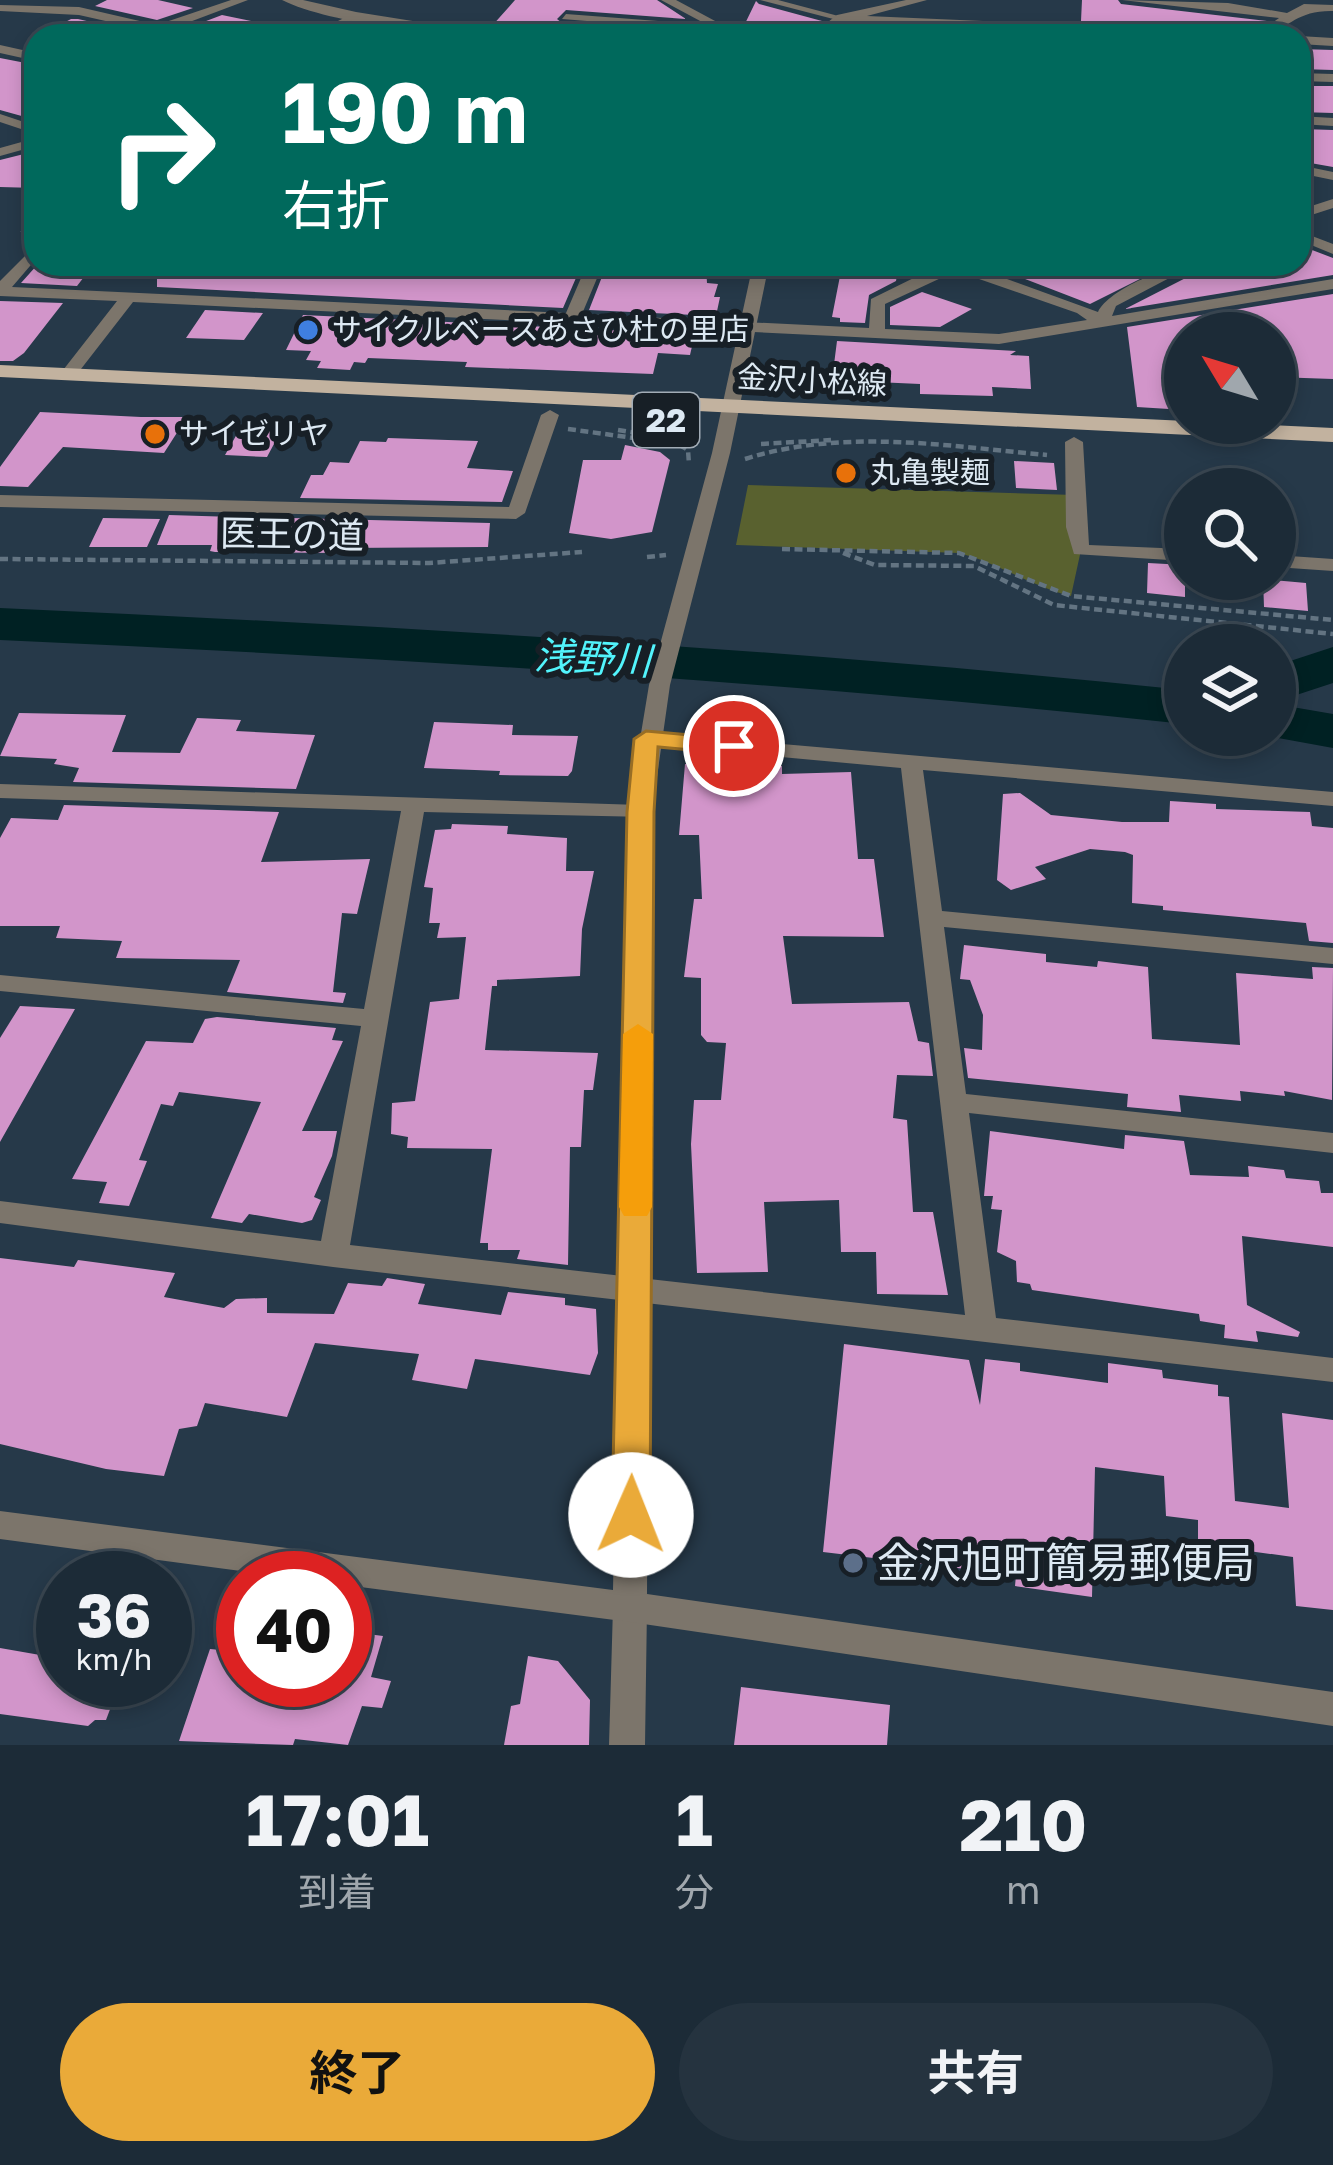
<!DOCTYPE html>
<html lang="ja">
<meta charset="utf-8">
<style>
body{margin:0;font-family:"Golos Text","Noto Sans JP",sans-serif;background:#25333f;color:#f1f3f6;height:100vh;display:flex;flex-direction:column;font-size:45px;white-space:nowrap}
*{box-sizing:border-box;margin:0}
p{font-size:39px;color:#a0a7ad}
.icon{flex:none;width:66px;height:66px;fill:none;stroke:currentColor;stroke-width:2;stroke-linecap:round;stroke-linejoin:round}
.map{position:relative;height:1745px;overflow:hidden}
.drawer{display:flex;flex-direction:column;background:#1c2b37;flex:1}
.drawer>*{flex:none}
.top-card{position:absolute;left:24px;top:24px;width:1287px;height:252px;border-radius:36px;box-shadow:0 6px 18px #0003,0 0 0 3px #3a4752;background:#00695c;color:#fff;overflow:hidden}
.needle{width:78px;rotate:308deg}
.tools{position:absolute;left:1164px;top:312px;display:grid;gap:24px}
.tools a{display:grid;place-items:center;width:132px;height:132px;border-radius:50%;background:#1c2b37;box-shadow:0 6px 18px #0003,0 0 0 3px #3a4752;font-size:60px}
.speed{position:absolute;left:36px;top:1551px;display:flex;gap:24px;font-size:60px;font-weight:700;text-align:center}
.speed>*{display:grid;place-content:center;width:156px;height:156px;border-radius:50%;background:#1c2b37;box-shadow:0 6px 18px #0003,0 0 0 3px #3a4752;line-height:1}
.speed small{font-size:30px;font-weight:400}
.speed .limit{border:18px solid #d22;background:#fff;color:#111}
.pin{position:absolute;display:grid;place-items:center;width:102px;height:102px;color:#fff;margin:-51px;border:6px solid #fff;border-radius:50%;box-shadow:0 3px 12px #0007}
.me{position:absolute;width:132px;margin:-66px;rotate:1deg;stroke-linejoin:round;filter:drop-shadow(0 0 9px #0008)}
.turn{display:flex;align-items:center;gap:42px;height:252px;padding:0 60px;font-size:54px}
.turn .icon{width:156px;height:156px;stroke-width:2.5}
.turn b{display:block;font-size:84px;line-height:102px}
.eta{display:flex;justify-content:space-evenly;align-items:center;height:204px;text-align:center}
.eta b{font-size:72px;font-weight:700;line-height:84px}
.cta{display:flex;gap:24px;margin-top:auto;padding:24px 60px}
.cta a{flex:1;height:138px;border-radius:72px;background:#eaaa39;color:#111;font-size:48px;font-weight:700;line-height:138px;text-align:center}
.cta a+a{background:#25333f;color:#f1f3f6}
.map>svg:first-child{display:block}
.green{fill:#59612f}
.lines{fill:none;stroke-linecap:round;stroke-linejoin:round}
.river{fill:#002123;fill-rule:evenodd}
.building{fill:#d295ca}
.path{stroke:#637482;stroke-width:4.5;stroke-dasharray:8 4.5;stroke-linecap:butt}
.service{fill:#7c756b;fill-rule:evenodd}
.minor{fill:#7c756b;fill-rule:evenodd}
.tertiary{fill:#7c756b;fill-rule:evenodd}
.primary{fill:#c2b29f;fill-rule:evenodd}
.route{fill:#eaaa39;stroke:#986e25;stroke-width:3}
.slow{fill:#f59e0b}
.shop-dot{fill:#3f7fe0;stroke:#171f26;stroke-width:4.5}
.food-dot{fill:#e8710a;stroke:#171f26;stroke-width:4.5}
.service-dot{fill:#5c6f8a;stroke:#171f26;stroke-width:4.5}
.labels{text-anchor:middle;stroke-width:12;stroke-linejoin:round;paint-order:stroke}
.far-poi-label{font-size:30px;fill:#dde9f3;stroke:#171f26;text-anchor:start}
.far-street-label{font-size:30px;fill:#dde9f3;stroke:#171f26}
.shield{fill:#171f26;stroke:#a2acb6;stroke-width:3}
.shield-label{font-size:33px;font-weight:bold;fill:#dde9f3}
.street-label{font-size:36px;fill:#dde9f3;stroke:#171f26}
.water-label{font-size:39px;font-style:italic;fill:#52f4fc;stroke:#171f26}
.near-poi-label{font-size:42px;fill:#dde9f3;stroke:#171f26;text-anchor:start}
</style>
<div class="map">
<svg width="1333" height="1745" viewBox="0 0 1333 1745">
<rect width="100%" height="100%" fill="#263949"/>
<!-- green -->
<path class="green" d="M748 485 1075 495 1081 550 1071 596C1031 586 998 563 959 553L736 545Z"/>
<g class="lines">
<!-- river -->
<path class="river" d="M0 608C396 626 791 649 1185 690V724C791 682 396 658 0 640Z
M1333 647V683L1275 702V666Z
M1275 704 1333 714V748L1262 735H1275Z"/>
</g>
<!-- building -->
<path class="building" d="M107 0H158L193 8 157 20 95 6Z
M515 0H657L686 19 566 10 557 19 562 23 685 33 671 36 622 29 616 36H559L563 31 491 27Z
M1082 0H1118L1121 4 1267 21 1254 30 1081 21Z
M756 1 759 4 822 21 806 36H739Z
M222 15 265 24 264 36H198L185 29Z
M71 19H78L152 36H39Z
M1299 49 1333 50V70L1299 69Z
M0 58 36 65V120L0 110Z
M1299 86H1333V113L1299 112Z
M1301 129 1333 130V167L1299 161Z
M36 151V188L0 187V160Z
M1299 245 1333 258V275L1125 309 1213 264H1234L1255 273 1299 264Z
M38 264H94L77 286 21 283Z
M157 264H582L563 308 157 287Z
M607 264 706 266 707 283 718 284 714 297H720L716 316 589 310Z
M866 264H899L896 281 869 295 865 323 840 322V318L832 317 840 276 863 278Z
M986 264H1170L1090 304Z
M922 292 972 309 940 327 890 325V307Z
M1333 294V379L1275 377V333H1185V410L1137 407 1127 327Z
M0 301 63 303 24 353 13 361H0Z
M205 310 263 313 244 340 186 338Z
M303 315 712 335 711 343 693 342 690 355 658 353 653 374 465 367 467 362 368 358 365 363 354 362 350 370 317 368 321 361 306 360 311 351 286 350Z
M837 341 1016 351 1010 355 1029 356 1031 389 992 387 993 396 920 394V384L832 380Z
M40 412 141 417H187L164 453 63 447 28 487 0 486V467Z
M241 427 282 429 267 457 225 455Z
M388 438 478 441 467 468 513 471 502 502 300 498 311 475H323L330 462 349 463 360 441 386 442Z
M625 445 660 452 670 460 652 532 611 539 569 533 583 460H621Z
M1014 461 1054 463 1057 490 1016 488Z
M169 515 235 517 233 524H287L290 518 490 523 488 547 343 548 341 553 215 552 210 551 212 545H157Z
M103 518 160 519 147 547H89Z
M1148 563 1185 565V597L1147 593Z
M1263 579 1306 583 1308 611 1264 607Z
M19 713 126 715 112 752 180 753 197 718 241 720 236 731 315 735 296 789 73 782 79 768 54 764 57 759 0 756Z
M434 722 513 725 512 735 578 736 572 771 568 776 499 775 500 771 424 768Z
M685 764 782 766V774L851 772 858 859H874L884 937 783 936 792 1004 909 1002 918 1041 929 1043 933 1076 897 1075 893 1118 907 1120 913 1212H933L948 1295 877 1294 876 1252H841L839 1200 764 1202 768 1272 697 1273 691 1144 694 1100H721L726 1043 707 1042 701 1035V978L684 977 694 899H702L699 835H679Z
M1020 793 1051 815 1122 822H1169L1170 801 1216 804V809L1310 812 1312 826 1333 828V943L1309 941 1306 923 1163 910V906L1132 903 1133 855 1125 852 1090 849 1035 867 1046 879 1011 890 997 880 1003 794Z
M64 805 279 812 261 862 370 859 357 914 342 913 333 992 346 993 343 1003 227 992 240 960 116 958 122 941 56 938 60 926H0V838L11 818 58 820Z
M452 824 508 826 507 834 567 838 566 871H594L582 929 580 976 497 980V986H492L485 1050 598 1053 593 1090H584L581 1147H570L568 1265 517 1259 520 1250H488V1243H480L492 1149 407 1148 408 1137 391 1134 392 1103 415 1101 430 1002 459 999 466 937 437 938 440 923H429L433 888 424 887 435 830 451 829Z
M964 945 1046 954V962L1097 967 1098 961 1148 967 1152 1039 1240 1045 1236 973 1313 979 1312 967 1333 968 1332 1100 1284 1091 1285 1096 1240 1091 1241 1101 1179 1095 1181 1112 1127 1107 1128 1094 968 1078 964 1048 982 1050 983 1015 970 980 960 979Z
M20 1006 75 1009 0 1142V1038Z
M217 1017 336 1028 332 1040 343 1041 302 1131H337L332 1156 314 1197 321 1200 312 1220 302 1223 249 1214 242 1223 211 1218 261 1102 179 1092 173 1106 161 1104 139 1160 147 1161 129 1206 99 1203 107 1182 72 1179 146 1041 193 1043 205 1019Z
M990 1131 1124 1149 1125 1135 1184 1141 1190 1175 1249 1177 1248 1166 1284 1170 1286 1178 1319 1181 1321 1193H1333V1247L1242 1236 1247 1305 1300 1332 1298 1337 1256 1331 1258 1342 1224 1338 1225 1325 1200 1321 1199 1314 1032 1290 1030 1284 1017 1282 1016 1261 997 1252 1002 1210 991 1209 993 1196H984Z
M0 1258 74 1267 78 1260 175 1273 164 1297 224 1308 236 1299 267 1298V1313L334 1314 348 1283 382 1286 387 1278 425 1284 418 1304 501 1315 508 1292 565 1298V1305L596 1309 598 1353 590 1375 475 1359 467 1389 412 1380 419 1354 315 1343 287 1417 205 1403 197 1426 179 1429 164 1476 106 1469 0 1444Z
M844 1344 969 1360 980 1405 985 1359 1020 1363V1371L1108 1383V1363L1162 1370 1163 1378 1218 1385V1396L1229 1397 1235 1501 1289 1508 1282 1413 1333 1420V1610L1296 1606 1293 1557 1198 1544V1520L1166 1516 1164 1476 1095 1467 1092 1597 1015 1586 1016 1575 823 1552Z
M345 1631 383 1636 371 1677 391 1681 382 1708 362 1706 348 1745 295 1739 293 1745 179 1741 210 1649 243 1652V1680H345Z
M0 1648 63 1659V1680H121L106 1720H95L88 1726 0 1714Z
M528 1656 558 1661 590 1700 589 1745H504L511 1706 520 1704Z
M741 1687 890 1705 887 1745H734Z"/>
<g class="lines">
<!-- path -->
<path class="path" d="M22 233 36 219
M568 429 678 444 688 450 689 464
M618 430 685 441
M761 444 831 440
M745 459C843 428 947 446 1047 455
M782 549 959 553 1071 596 1333 620
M843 553 875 565 974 566 1054 605 1333 634
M647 557 666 555
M0 559 429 563 582 552"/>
<!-- service -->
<path class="service" d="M760 0H778L846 18 841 21Z
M566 14 724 26 729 29 724 32 562 19Z"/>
<!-- minor -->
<path class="minor" d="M231 0H248L171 29 194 36H172L79 15 0 11V5L79 7 157 25Z
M661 0H676L730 29 725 36H713L717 30Z
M906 0H927L867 16 1240 32 1246 36H1160L844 22 824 36H810L837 15Z
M1122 0 1228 3 1287 13 1304 4 1333 5V11C1290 10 1286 36 1254 36L1279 18Z
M352 14 362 16 324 36H308Z
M1299 36 1333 38V46L1299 44Z
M0 45 36 53V61L0 53Z
M0 114 36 126V134L0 122Z
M1299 116 1333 118V126L1299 124Z
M36 138V146L0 156V148Z
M1299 165 1333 172V180L1299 173Z
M1333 199V208L1299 219V210Z
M1299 231 1333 244V254L1299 240Z
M36 245V259L12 287 566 313 587 264H603L582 314 869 328 871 299 940 265 975 264 974 267 1098 312C1109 289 1170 264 1196 264L1116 306 1112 316 1333 279V289L999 344 133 302 74 378 68 379 60 374 117 301 0 296V281ZM956 271 1077 313 1087 320 999 334 885 329V304Z
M550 410 559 415 525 513 516 519 0 507V495L509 507 541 415Z
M1074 437 1083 442 1089 545 1185 549V561L1074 554 1066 527 1065 442Z
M1275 555 1333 559V571L1275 567Z
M646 732 1333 792V806L923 770 942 911 1333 948V964L944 927 966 1094 1333 1133V1153L969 1113 996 1318 1333 1358V1382L333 1267 0 1223V1201L321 1241 361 1026 0 991V975L364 1009 401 811 0 798V784L640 805 648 807 652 812 648 817 424 812 350 1245 965 1315 901 768 638 744 635 739Z
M630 1592 642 1596 647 1607 645 1745H609L613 1607 618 1596Z"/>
<!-- tertiary -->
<path class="tertiary" d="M282 0H303L356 12 507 36C450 36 332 25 282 0Z
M1299 73 1333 74V82L1299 81Z
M753 264H769L730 453 670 685 652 812 647 1594 1333 1692V1726L630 1622 345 1585V1578H294L0 1539V1511L613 1590 628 812 649 685 712 453Z"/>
<!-- primary -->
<path class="primary" d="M0 365 1333 428V442L0 377Z"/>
</g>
<!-- route -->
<path class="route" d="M646 731 734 739 747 746 734 754 658 747 654 812 650 1515 645 1526 631 1531 618 1526 612 1515 627 812 634 739Z"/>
<!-- slow -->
<path class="slow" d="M638 1024 653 1034 652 1207 647 1216H624L619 1207 623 1034Z"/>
<!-- markers -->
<circle class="shop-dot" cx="308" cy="330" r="12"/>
<g class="food-dot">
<circle cx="155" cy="434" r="12"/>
<circle cx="846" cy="473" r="12"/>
</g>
<circle class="service-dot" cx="853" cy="1563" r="12"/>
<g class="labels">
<!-- far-poi labels -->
<g class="far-poi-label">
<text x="332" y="340">サイクルベースあさひ杜の里店</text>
<text x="179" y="444">サイゼリヤ</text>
<text x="870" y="483">丸亀製麺</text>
</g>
<!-- far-street labels -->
<g class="far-street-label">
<text transform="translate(812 381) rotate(3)" y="10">金沢小松線</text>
</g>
<!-- shield labels -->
<rect class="shield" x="633" y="393" width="66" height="54" rx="9"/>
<g class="shield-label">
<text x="666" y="432">22</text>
</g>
<!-- street labels -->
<g class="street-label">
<text transform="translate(292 534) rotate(1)" y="13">医王の道</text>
</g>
<!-- water labels -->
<g class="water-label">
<text transform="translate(593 658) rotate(3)" y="14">浅野川</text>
</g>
<!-- near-poi labels -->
<g class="near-poi-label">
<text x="877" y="1578">金沢旭町簡易郵便局</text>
</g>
</g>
</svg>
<div class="tools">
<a><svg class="needle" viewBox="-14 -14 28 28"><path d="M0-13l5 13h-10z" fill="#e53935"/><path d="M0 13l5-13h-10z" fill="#a0a7ad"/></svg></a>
<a><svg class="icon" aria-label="search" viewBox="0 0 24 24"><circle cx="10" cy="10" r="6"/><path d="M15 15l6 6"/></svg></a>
<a><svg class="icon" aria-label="layers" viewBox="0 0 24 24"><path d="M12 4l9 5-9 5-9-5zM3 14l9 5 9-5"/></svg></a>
</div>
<div class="speed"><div>36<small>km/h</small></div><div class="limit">40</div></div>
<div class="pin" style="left:734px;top:746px;background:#d93025"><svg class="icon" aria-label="arrive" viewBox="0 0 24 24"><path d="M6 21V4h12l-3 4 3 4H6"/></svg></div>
<svg class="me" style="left:631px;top:1515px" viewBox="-20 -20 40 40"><circle r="19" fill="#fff"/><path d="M0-13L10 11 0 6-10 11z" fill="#eaaa39"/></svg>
<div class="top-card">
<div class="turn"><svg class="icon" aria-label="right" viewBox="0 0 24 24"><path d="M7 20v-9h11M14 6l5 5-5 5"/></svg><div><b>190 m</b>右折</div></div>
</div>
</div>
<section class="drawer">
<div class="eta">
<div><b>17:01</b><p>到着</p></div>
<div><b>1</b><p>分</p></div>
<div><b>210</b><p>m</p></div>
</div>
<div class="cta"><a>終了</a><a>共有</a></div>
</section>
